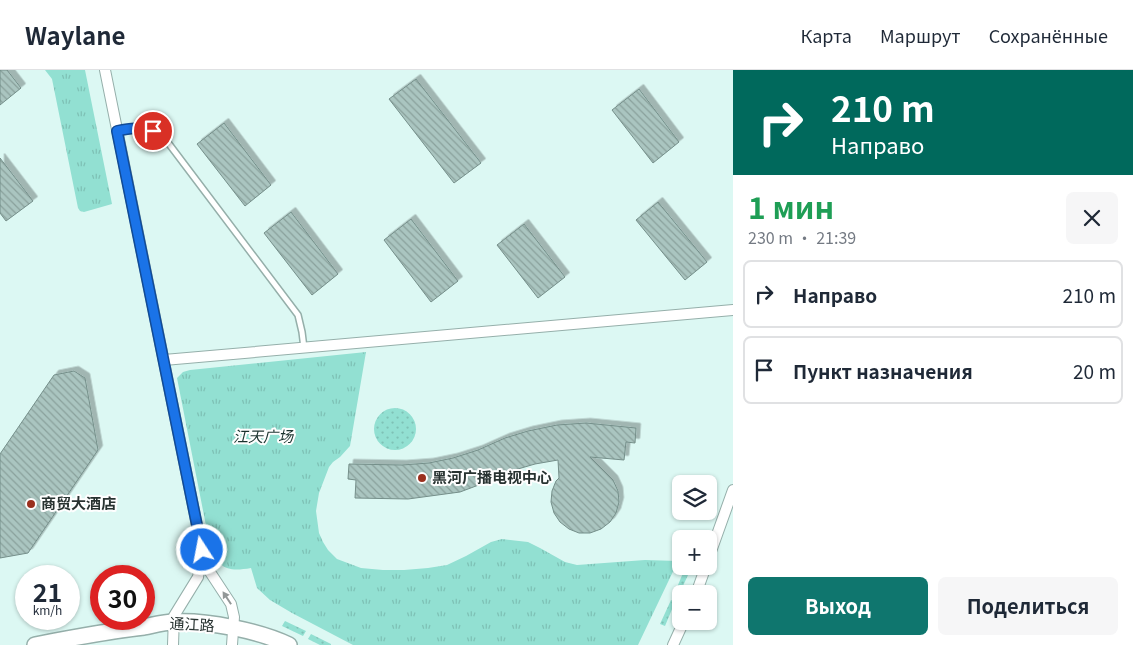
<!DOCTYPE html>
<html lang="ru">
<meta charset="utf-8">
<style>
body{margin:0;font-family:Georgia,"Noto Sans SC",serif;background:#f6f6f7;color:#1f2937;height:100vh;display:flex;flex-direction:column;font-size:19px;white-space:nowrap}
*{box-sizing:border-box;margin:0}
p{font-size:16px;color:#747a83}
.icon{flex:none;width:28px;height:28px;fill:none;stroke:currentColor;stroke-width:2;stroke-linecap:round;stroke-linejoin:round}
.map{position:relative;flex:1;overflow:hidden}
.sheet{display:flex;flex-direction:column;background:#fff;width:400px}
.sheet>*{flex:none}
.hud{background:#00695c;color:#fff;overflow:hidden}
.controls{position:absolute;left:672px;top:405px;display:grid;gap:10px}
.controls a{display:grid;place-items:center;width:45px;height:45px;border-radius:8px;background:#fff;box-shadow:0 1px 4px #0004;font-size:25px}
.speed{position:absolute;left:15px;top:495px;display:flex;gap:10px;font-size:25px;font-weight:700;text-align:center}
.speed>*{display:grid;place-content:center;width:65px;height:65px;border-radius:50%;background:#fff;box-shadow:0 1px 4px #0004;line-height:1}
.speed small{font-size:12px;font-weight:400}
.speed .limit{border:8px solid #d22;background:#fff;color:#111}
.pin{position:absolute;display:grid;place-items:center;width:42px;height:42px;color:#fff;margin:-21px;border:2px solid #fff;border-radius:50%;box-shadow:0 1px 5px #0007}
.me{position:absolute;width:55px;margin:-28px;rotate:349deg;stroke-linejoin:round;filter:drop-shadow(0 0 4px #0008)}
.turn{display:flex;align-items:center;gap:18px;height:105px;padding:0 15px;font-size:22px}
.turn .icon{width:65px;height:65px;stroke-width:2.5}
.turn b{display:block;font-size:35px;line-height:42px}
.round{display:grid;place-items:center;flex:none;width:52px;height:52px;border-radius:8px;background:#f6f6f7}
.overview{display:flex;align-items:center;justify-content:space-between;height:85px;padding:0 15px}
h1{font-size:30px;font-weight:700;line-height:38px;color:#1e9e55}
.cta{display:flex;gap:10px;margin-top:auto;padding:10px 15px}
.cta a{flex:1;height:58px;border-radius:8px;background:#0f766e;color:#fff;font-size:20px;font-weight:700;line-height:58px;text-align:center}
.cta a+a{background:#f6f6f7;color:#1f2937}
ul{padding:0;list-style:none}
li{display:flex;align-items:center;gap:15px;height:68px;margin:0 10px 8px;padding:0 5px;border:2px solid #e0e1e3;border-radius:8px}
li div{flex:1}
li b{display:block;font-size:19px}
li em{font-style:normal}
header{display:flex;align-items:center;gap:30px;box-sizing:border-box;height:70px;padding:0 25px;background:#fff;border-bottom:1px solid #e0e1e3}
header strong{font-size:24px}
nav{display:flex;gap:28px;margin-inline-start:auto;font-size:18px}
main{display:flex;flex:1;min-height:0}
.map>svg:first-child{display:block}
.grass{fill:url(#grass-dots)}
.park{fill:url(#park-tufts)}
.building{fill:url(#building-back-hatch);stroke:#758f8a;filter:url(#shadow)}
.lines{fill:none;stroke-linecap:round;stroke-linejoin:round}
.service-casing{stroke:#95afaa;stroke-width:8}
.minor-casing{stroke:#95afaa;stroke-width:12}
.secondary-casing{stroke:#95afaa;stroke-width:18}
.service{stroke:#fff;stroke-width:5}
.minor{stroke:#fff;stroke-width:10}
.secondary{stroke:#fff;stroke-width:15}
.oneway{fill:#939898}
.route-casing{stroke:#114b97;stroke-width:12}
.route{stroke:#1a73e8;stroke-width:9}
.poi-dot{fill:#9a301e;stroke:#fefefe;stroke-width:2}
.labels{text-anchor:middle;stroke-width:4;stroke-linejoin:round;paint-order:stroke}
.park-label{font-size:15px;font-style:italic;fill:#1a322e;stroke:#fefefe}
.poi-label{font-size:15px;font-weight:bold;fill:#273230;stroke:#fefefe;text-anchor:start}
.street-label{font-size:15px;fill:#273230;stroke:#fefefe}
</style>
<header>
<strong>Waylane</strong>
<nav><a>Карта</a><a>Маршрут</a><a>Сохранённые</a></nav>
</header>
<main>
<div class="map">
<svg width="733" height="575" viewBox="0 0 733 575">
<defs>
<pattern id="grass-dots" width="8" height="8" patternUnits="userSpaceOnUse" patternTransform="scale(1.25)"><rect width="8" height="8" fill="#92e0d2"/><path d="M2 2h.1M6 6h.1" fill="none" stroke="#7ec1b5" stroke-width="1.8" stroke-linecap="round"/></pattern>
<pattern id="park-tufts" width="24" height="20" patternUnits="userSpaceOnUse" patternTransform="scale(1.25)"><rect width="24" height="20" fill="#92e0d2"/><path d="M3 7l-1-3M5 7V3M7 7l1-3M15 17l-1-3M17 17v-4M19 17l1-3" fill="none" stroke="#7ec1b5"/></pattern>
<pattern id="building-back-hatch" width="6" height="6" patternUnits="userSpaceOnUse" patternTransform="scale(1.25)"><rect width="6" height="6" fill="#aac5c0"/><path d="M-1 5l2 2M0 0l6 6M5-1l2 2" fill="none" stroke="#8aa19c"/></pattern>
<filter id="shadow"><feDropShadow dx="4.5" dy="-4.5" stdDeviation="0" flood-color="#0004"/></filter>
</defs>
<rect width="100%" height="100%" fill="#dcf8f3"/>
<!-- grass -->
<path class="grass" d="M374 359a21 21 0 1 1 42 0a21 21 0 1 1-42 0Z
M683 503 688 505 677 529 673 527Z
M671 530 675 532 665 556 660 554Z
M285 551 306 561 303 566 282 556Z
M311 564 331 574V575H320L308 569Z"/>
<!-- park -->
<path class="park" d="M45 0H85L112 134 84 142 80 141 78 138 52 9Z
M366 282 350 376 340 387 333 392 329 397 319 423 316 441 319 463 323 472 328 480 337 489 361 498 383 500H404L428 498 447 495 466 486 491 472 502 469 528 472 540 478 565 492 577 495 645 490 678 491 638 575H353L292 543 270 530 257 518 251 498C228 502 218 499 210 476L177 308 183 302 190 300Z"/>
<!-- building -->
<path class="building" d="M0 0H7L21 18 0 35Z
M416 9 481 93 454 113 389 29Z
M639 19 679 72 653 93 612 40Z
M224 53 271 115 245 136 197 74Z
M0 88 33 131 6 151 0 143Z
M658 132 707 192 685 210 636 150Z
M291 142 338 204 312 225 264 163Z
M411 149 458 211 431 232 384 170Z
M524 154 565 207 538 228 497 175Z
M74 301 85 308 98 380 28 483 0 488V384L54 305Z
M586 353 636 358 635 373 626 372 624 390 590 387 613 410 618 421 619 432 616 443 610 452 601 459 590 463H579L569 459 560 452 554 443 551 432 552 421 556 411 559 408 558 390 535 394 511 401 484 413 460 422 408 429 355 428 356 410 348 409 349 394 402 395 429 393 453 388 478 380 505 368 528 361 557 355Z"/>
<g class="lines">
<!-- service casing -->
<g class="service-casing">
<path id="service" d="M118 61C137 57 145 56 163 66L298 245 302 262 304 278"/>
</g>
<!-- minor casing -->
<g class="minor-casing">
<path id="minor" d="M105 0 202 480 210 502 231 534 234 547 232 575
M164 290 733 240
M709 487 733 420
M696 524 706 496
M173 575 174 546 198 507 202 481
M673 575 684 551"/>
</g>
<!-- secondary casing -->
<g class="secondary-casing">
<path id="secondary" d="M35 575C71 568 107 561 144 557 154 555 164 552 174 552 206 550 260 561 289 575"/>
</g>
<!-- service -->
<use href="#service" class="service"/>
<!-- minor -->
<use href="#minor" class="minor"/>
<!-- secondary -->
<use href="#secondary" class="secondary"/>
</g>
<!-- one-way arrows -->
<defs><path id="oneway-solid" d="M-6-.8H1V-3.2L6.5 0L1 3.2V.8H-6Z" transform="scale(1.25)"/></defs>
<use class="oneway" href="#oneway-solid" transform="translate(227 528) rotate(-123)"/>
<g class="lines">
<!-- route casing -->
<g class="route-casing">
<path id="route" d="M153 61C139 57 131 58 117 61L202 480"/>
</g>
<!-- route -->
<use href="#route" class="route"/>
</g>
<!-- markers -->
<g class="poi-dot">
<circle cx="422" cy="408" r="5"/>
<circle cx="31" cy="434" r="5"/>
</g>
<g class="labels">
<!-- park labels -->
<g class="park-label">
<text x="263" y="372">江天广场</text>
</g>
<!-- poi labels -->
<g class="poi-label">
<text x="432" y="413">黑河广播电视中心</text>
<text x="41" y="439">商贸大酒店</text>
</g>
<!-- street labels -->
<g class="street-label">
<text transform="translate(192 555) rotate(3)" y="5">通江路</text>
</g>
</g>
</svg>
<div class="controls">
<a><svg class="icon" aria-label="layers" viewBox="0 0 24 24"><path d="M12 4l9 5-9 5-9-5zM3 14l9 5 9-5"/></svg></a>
<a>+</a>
<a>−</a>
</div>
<div class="speed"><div>21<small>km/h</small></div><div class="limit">30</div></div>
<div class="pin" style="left:153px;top:61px;background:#d93025"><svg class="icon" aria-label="arrive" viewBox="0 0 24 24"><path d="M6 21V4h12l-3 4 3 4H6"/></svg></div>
<svg class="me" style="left:202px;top:480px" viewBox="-20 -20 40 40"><circle r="17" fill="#1a73e8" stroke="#fff" stroke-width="3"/><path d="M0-11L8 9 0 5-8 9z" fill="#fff"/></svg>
</div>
<section class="sheet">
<div class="hud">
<div class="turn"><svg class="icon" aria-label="right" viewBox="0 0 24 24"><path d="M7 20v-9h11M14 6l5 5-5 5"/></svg><div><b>210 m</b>Направо</div></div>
</div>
<div class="overview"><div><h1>1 мин</h1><p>230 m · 21:39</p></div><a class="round"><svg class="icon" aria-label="close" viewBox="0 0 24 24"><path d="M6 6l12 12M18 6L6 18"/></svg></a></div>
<ul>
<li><svg class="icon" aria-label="right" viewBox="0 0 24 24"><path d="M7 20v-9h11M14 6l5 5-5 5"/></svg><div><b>Направо</b></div><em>210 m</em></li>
<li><svg class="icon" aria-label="arrive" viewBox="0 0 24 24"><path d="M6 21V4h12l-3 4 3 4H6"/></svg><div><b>Пункт назначения</b></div><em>20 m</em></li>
</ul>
<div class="cta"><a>Выход</a><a>Поделиться</a></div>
</section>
</main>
